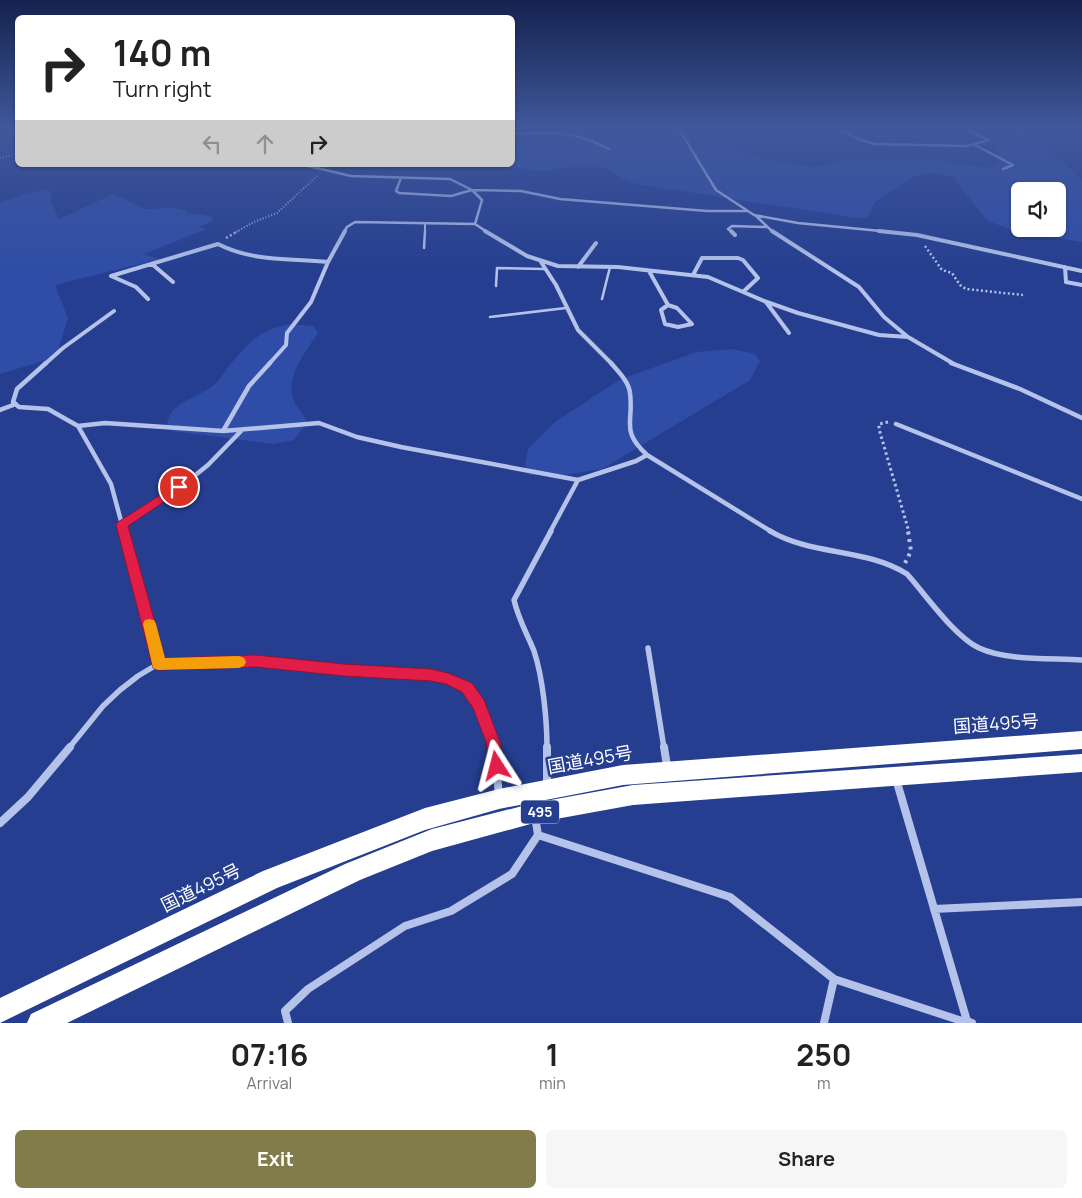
<!DOCTYPE html>
<meta charset="utf-8">
<style>
body{margin:0;font-family:Manrope,"Noto Sans JP",sans-serif;background:#f6f6f6;color:#222;height:100vh;display:flex;flex-direction:column;font-size:19px;white-space:nowrap}
*{box-sizing:border-box;margin:0}
p{font-size:16px;color:#767676}
.icon{flex:none;width:28px;height:28px;fill:none;stroke:currentColor;stroke-width:2;stroke-linecap:round;stroke-linejoin:round}
.map{position:relative;height:1023px;overflow:hidden}
.drawer{display:flex;flex-direction:column;background:#fff;flex:1}
.drawer>*{flex:none}
.guide{position:absolute;left:15px;top:15px;width:500px;height:152px;border-radius:8px;box-shadow:0 1px 4px #0004;background:#fff;color:#222;overflow:hidden}
.fabs{position:absolute;left:1011px;top:182px;display:grid;gap:10px}
.fabs a{display:grid;place-items:center;width:55px;height:55px;border-radius:8px;background:#fff;box-shadow:0 1px 4px #0004;font-size:25px}
.pin{position:absolute;display:grid;place-items:center;width:42px;height:42px;color:#fff;margin:-21px;border:2px solid #fff;border-radius:50%;box-shadow:0 1px 5px #0007}
.me{position:absolute;width:55px;margin:-28px;rotate:351deg;stroke-linejoin:round;filter:drop-shadow(0 0 4px #0008)}
.turn{display:flex;align-items:center;gap:18px;height:105px;padding:0 15px;font-size:22px}
.turn .icon{width:65px;height:65px;stroke-width:2.5}
.turn b{display:block;font-size:35px;line-height:42px}
.lanes{display:flex;align-items:center;height:48px;padding:0 15px;background:#0003;justify-content:center;gap:25px;direction:ltr}
.lanes .off{opacity:.35}
.eta{display:flex;justify-content:space-evenly;align-items:center;height:85px;text-align:center}
.eta b{font-size:30px;font-weight:700;line-height:35px}
.action{display:flex;gap:10px;margin-top:auto;padding:10px 15px}
.action a{flex:1;height:58px;border-radius:8px;background:#817c49;color:#fff;font-size:20px;font-weight:700;line-height:58px;text-align:center}
.action a+a{background:#f6f6f6;color:#222}
.map>svg:first-child{display:block}
.green{fill:#2f4da7;fill-rule:evenodd}
.lines{fill:none;stroke-linecap:round;stroke-linejoin:round}
.path-far3{stroke:#b5c3eb;stroke-width:2;stroke-dasharray:1 2;stroke-linecap:butt}
.path-far2{stroke:#b5c3eb;stroke-width:2.5;stroke-dasharray:2 2.5;stroke-linecap:butt}
.path-far1{stroke:#b5c3eb;stroke-width:3;stroke-dasharray:2.5 3;stroke-linecap:butt}
.path{stroke:#b5c3eb;stroke-width:4;stroke-dasharray:3 4.5;stroke-linecap:butt}
.lane-far1{stroke:#b5c3eb;stroke-width:2}
.lane{stroke:#b5c3eb;stroke-width:2.5}
.street-far4{stroke:#b5c3eb;stroke-width:2.5}
.street-far3{stroke:#b5c3eb;stroke-width:4}
.street-far2{stroke:#b5c3eb;stroke-width:4.5}
.street-far1{stroke:#b5c3eb;stroke-width:5.5}
.street{stroke:#b5c3eb;stroke-width:8}
.highway{fill:#fff;fill-rule:evenodd}
.route{fill:#e11d48;stroke:#92132f}
.slow{fill:#f59e0b}
.labels{text-anchor:middle;stroke-width:5;stroke-linejoin:round;paint-order:stroke}
.shield{fill:#253e8f;stroke:#bec5dd;stroke-width:1}
.shield-label{font-size:14px;font-weight:bold;fill:#fff}
.near-street-label{font-size:18px;fill:#fff;stroke:#253e8f}
</style>
<div class="map">
<svg width="1082" height="1023" viewBox="0 0 1082 1023">
<rect width="100%" height="100%" fill="#253e8f"/>
<!-- green -->
<path class="green" d="M552 129H745L731 141 732 146 758 157 810 167 825 166 842 160 869 158 944 161 980 167H994L999 162 996 143 988 129H1035L1036 136 1082 181V242L1008 229 987 220 953 177 935 173 913 176 875 202 867 218H857L637 184 627 181 604 167H568L545 171 487 165H512L513 141 530 137ZM1020 191H1058V229H1020Z
M44 190 51 191V201L59 219 113 194 145 209 174 208 187 211V214H200L213 217 212 221 200 227 207 229 144 254 160 259 55 285 68 318 56 357 0 374V203L26 193Z
M290 324 314 326 318 333C305 353 283 379 295 403 298 410 305 414 307 423L294 440 274 444 172 431 167 426C168 402 198 398 214 385 220 380 223 373 228 367 248 343 259 330 290 324Z
M732 349 755 354 760 361 750 380 602 469 565 475H529L525 464 528 449 555 422 619 380 696 352Z"/>
<g class="lines">
<!-- path-far3 -->
<path class="path-far3" d="M0 158 18 154
M236 232 254 222 277 213 317 176"/>
<!-- path-far2 -->
<path class="path-far2" d="M226 238 238 231
M925 246 942 270 952 273 960 285 966 289 1023 295"/>
<!-- path-far1 -->
<path class="path-far1" d="M888 422 879 424V429L909 532"/>
<!-- path -->
<path class="path" d="M905 563 911 551 908 531"/>
<!-- lane-far1 -->
<path class="lane-far1" d="M425 232V223"/>
<!-- lane -->
<path class="lane" d="M424 248 425 231
M496 286 497 268 545 269
M602 299 610 267
M490 317 566 308"/>
<!-- street-far4 -->
<path class="street-far4" d="M679 129 716 190 754 215 798 223 891 232
M840 129 858 139 875 144 967 146 989 140 965 129
M512 134C550 132 574 130 609 149
M975 145 1013 165 1003 169
M304 165 351 176 450 179 472 190 482 200 475 224
M401 178 396 191 399 193 451 196 472 190 521 191 560 199 707 211H747
M755 215 773 232
M344 232 347 227 355 222 475 224 487 232
M732 232 728 229 732 226 767 227"/>
<!-- street-far3 -->
<path class="street-far3" d="M485 231 527 256 558 266 618 267 708 277 764 301 798 313 879 335 908 337
M731 231 735 235
M772 231 859 287 884 317 908 337 954 364
M879 231 917 235 1082 271
M541 262 556 285 578 330 612 364
M152 264 173 282
M578 267 596 243
M1065 267 1066 282 1082 285
M649 271 668 305
M693 275 702 258H738L743 260 758 278 744 291
M148 299 136 287 111 276 218 244C253 262 290 258 328 262
M766 302 789 333
M668 305 677 308 692 324 678 327 665 324 661 310Z
M45 364 63 348 114 311
M269 364 286 345 287 333 311 302 328 262 345 231"/>
<!-- street-far2 -->
<path class="street-far2" d="M46 363 17 389 13 402 19 407 48 409 78 426 111 484 124 532
M611 363C618 371 629 382 630 393 634 423 620 430 647 455L772 532
M951 363 1020 389 1082 418
M0 410 16 404
M896 424 1082 499
M78 426 105 423 223 431 319 423 357 437 401 447 578 480 636 461 647 455
M223 431 249 386 270 363
M122 525 193 477 208 465 242 430
M550 532 578 480"/>
<!-- street-far1 -->
<path class="street-far1" d="M124 531 157 652 158 664
M770 531C812 556 866 548 907 574 926 595 954 636 979 648 1007 661 1051 658 1082 660
M648 648 664 748
M69 748 103 706 120 690 138 676 158 664 255 661 345 670 431 675 448 679 467 688 478 704 494 748
M547 748C547 720 543 678 534 651 527 634 518 618 514 600L551 531"/>
<!-- street -->
<path class="street" d="M494 747 499 795
M547 747V784
M664 747 667 766
M896 779 967 1021 972 1023
M0 823 28 797 70 747
M538 835 730 897 834 979 968 1023
M934 909 1082 902
M288 1023 285 1011 308 989 405 926 451 911 512 874 538 835 535 816
M824 1023 834 979"/>
<!-- highway -->
<path class="highway" d="M1082 731V749L623 785 499 809 425 830 277 888 0 1023V998L263 871 425 808 499 789 623 765Z
M1082 754V772L633 805 534 823 432 851 360 880 67 1023H27L31 1014 345 864 432 829 534 803 633 785Z"/>
</g>
<!-- sky -->
<linearGradient id="sky" x2="0" y2="1"><stop stop-color="#14224f"/><stop offset="0.47" stop-color="#40589b"/><stop offset="1" stop-color="#40589b" stop-opacity="0"/></linearGradient>
<rect width="1082" height="272" fill="url(#sky)"/>
<!-- route -->
<path class="route" d="M179 483 184 487 183 489 128 526 165 658 256 655 344 664 431 669 448 673 472 683 484 700 500 742 504 766 502 771 497 773 491 771 486 742 473 708 462 692 446 684 431 681 344 676 256 667 158 670 153 668 116 525 118 522Z"/>
<!-- slow -->
<path class="slow" d="M149 619 154 620 156 624 165 658 239 656 244 658 246 662 244 666 239 668 158 670 153 668 143 624 145 620Z"/>
<g class="labels">
<!-- shield labels -->
<rect class="shield" x="521" y="800.5" width="38" height="23" rx="4"/>
<g class="shield-label">
<text x="540" y="817">495</text>
</g>
<!-- near-street labels -->
<g class="near-street-label">
<text transform="translate(996 724) rotate(-4)" y="6">国道495号</text>
<text transform="translate(590 760) rotate(-10)" y="6">国道495号</text>
<text transform="translate(201 888) rotate(-26)" y="6">国道495号</text>
</g>
</g>
</svg>
<div class="fabs">
<a><svg class="icon" aria-label="sound" viewBox="0 0 24 24"><path d="M4 9h4l5-4v14l-5-4H4zM17 9q2 3 0 6"/></svg></a>
</div>
<div class="pin" style="left:179px;top:487px;background:#d93025"><svg class="icon" aria-label="arrive" viewBox="0 0 24 24"><path d="M6 21V4h12l-3 4 3 4H6"/></svg></div>
<svg class="me" style="left:497px;top:766px" viewBox="-20 -20 40 40"><path d="M0-17L14 15 0 8-14 15z" fill="#e11d48" stroke="#fff" stroke-width="4"/></svg>
<div class="guide">
<div class="turn"><svg class="icon" aria-label="right" viewBox="0 0 24 24"><path d="M7 20v-9h11M14 6l5 5-5 5"/></svg><div><b>140 m</b>Turn right</div></div>
<div class="lanes"><svg class="icon off" aria-label="left" viewBox="0 0 24 24"><path d="M17 20v-9H6M10 6l-5 5 5 5"/></svg><svg class="icon off" aria-label="ahead" viewBox="0 0 24 24"><path d="M12 20V5M6 11l6-6 6 6"/></svg><svg class="icon" aria-label="right" viewBox="0 0 24 24"><path d="M7 20v-9h11M14 6l5 5-5 5"/></svg></div>
</div>
</div>
<section class="drawer">
<div class="eta">
<div><b>07:16</b><p>Arrival</p></div>
<div><b>1</b><p>min</p></div>
<div><b>250</b><p>m</p></div>
</div>
<div class="action"><a>Exit</a><a>Share</a></div>
</section>
